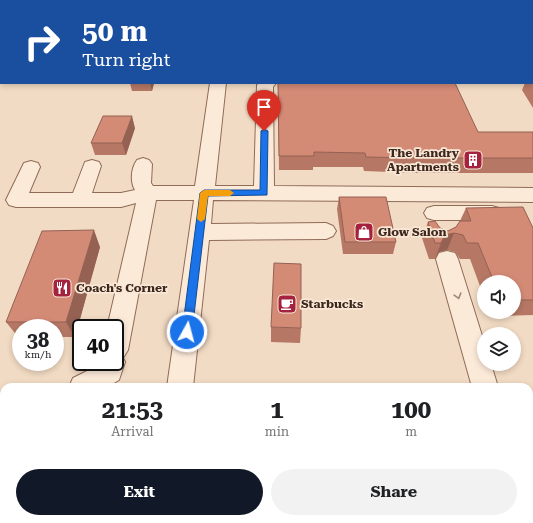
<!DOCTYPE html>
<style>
body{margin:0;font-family:"Roboto Serif",serif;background:#f2f2f2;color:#202124;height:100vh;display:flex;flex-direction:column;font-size:15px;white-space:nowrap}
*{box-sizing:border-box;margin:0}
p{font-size:13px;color:#757577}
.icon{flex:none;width:22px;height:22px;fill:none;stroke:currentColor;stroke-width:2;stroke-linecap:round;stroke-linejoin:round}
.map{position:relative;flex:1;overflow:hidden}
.panel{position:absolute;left:0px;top:383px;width:533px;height:140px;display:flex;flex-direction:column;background:#fff;border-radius:12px 12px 0 0;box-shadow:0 2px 6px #0003}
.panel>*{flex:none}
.hud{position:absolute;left:0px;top:0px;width:533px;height:84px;box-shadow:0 2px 6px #0003;background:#1a4fa0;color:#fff;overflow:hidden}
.fabs{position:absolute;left:477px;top:275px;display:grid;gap:8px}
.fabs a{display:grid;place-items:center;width:44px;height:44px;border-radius:50%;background:#fff;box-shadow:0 2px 6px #0003;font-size:20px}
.speed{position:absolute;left:12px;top:319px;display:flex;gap:8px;font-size:20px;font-weight:700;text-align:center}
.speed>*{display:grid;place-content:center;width:52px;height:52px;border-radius:50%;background:#fff;box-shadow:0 2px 6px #0003;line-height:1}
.speed small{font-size:10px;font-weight:400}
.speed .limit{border:2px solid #111;border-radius:6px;background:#fff;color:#111}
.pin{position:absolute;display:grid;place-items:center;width:34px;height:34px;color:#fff;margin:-41px -17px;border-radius:50% 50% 50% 0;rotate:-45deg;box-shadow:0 0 4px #0007}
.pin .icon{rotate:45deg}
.me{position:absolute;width:44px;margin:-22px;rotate:7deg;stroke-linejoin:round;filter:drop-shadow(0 0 3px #0008)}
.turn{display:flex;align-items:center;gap:14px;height:84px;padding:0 16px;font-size:18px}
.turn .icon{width:52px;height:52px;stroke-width:2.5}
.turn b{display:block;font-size:28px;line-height:34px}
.eta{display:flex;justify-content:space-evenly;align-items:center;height:68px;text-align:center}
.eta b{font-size:24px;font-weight:700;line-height:28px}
.button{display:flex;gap:8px;margin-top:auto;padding:8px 16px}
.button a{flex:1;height:46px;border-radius:24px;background:#111827;color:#fff;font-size:16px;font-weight:700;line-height:46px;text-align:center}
.button a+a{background:#f2f2f2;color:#202124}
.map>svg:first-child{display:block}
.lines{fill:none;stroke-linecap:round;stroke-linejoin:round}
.minor-casing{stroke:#8f6b58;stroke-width:2}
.minor{fill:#fcead9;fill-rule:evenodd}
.wall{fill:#b67865}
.shaded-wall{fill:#946153}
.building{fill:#d48b76;stroke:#946153}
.oneway{stroke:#9d887c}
.route{fill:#1a73e8;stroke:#114b97}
.slow{fill:#f59e0b}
.labels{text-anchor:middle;stroke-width:3.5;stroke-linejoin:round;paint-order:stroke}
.poi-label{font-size:12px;font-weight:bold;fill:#3e271e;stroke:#f9e7d5;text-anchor:start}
</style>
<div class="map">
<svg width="533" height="523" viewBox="0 0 533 523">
<rect width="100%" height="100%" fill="#f2dbc4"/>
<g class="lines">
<!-- minor casing -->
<g class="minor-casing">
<path id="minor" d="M78 0H90V1H78Z
M223 0H235V1H223Z
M532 58H533V66H532Z
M210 83H226L215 186H254L257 85 259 83H276L273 87 274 186 533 188V202L213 200 211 224 326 223 333 226 336 231 333 236 326 239 209 240 193 387H167L194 200H156L128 350 123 358 125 362 119 380 107 387H69L73 378 99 365V362H115V328H107L136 203 121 207H16L9 205 6 200 22 167 24 163 31 161 38 163 40 167 29 193H73L85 162 92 160 99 162 101 166 92 193H121L135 190C130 182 131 168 137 160L143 158 149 160 152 164 151 183 153 186H195Z
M434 206H492L499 208 502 213 499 218 492 220H434L427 218 424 213 427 208Z
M447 251 455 253 458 259 484 342V364H491L498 387H472L436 259 439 253Z
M4 463V502L0 503V465Z
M529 483H533V513H529Z
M146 519H178V523H146Z
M310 519H342V523H310Z
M391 519H423V523H391Z"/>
</g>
<!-- minor -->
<use href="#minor" class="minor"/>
</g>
<!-- wall -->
<path class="wall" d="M0 0 1 1V15H0Z
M100 0H144L142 1H102Z
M533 0V44H532V1Z
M532 76H533V108L522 90 525 83H532Z
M130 83H154L152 91H132Z
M278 83 478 132H533V173H417L364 171 363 167H313V170H279Z
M135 128 126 155H95L91 143Z
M339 197 396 242 393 254H343L337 209Z
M466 208 533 228V315L504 316 503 312H514V282H484V297L470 259H460L455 252 447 250 439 252 435 259H429L422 238 428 222 440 228 448 231 456 227 459 223Z
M100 247 75 337H55V328H21V337H18L6 322Z
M271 327 301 328 300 343 271 342Z"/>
<!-- shaded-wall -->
<path class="shaded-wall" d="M120 0H144L142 1H120Z
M150 83H154L152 91Z
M132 116 135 128 126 155 122 143Z
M94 230 100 247 75 337 66 322Z
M454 233 447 250 439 252 435 259 441 243 445 235Z"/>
<!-- building -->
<path class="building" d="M0 0H35L37 1H1V4H0Z
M290 0H533V33H532V1H289Z
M532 76H533V83L532 82Z
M278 83H455L478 132H533V158H421L366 157 365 153 314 152V156H279Z
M103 116H132L122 143H91Z
M339 197H386L396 242H345Z
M523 207 533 228V300H514V282H494L478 243H467L463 235 454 233 445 235 441 243H435L428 222 435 221 440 228 448 231 456 227 460 221H471L466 208Z
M94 230 66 322H6L42 231Z
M274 263 301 264V328L271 327Z"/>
<!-- one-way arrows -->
<defs><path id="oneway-chevron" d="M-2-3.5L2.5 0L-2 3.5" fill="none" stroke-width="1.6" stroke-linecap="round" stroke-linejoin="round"/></defs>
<use class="oneway" href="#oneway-chevron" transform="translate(458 296) rotate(74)"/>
<!-- route -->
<path class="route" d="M264 129 268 131 267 195 208 196 192 332 191 335 187 337 183 335 182 332 200 193 204 190H260L261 131Z"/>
<!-- slow -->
<path class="slow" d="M204 190H230L234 193 230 196H208L205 219 201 222 197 219 200 193Z"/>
<!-- icons -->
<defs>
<g id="building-square" transform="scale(1)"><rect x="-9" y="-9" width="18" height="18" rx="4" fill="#a4223d" stroke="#f9e7d5"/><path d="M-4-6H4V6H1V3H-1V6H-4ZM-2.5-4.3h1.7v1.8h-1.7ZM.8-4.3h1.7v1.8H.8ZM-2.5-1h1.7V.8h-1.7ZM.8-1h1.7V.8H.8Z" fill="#fff"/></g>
<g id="shop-square" transform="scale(1)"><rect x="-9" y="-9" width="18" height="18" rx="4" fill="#a4223d" stroke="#f9e7d5"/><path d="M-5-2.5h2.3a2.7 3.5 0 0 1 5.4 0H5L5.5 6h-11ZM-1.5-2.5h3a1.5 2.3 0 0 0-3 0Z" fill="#fff"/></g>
<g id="restaurant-square" transform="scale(1)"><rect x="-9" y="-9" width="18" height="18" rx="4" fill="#a4223d" stroke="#f9e7d5"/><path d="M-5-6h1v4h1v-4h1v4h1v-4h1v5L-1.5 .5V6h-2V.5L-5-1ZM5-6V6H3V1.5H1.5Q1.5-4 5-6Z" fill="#fff"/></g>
<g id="cafe-square" transform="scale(1)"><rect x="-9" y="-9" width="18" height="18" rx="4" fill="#a4223d" stroke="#f9e7d5"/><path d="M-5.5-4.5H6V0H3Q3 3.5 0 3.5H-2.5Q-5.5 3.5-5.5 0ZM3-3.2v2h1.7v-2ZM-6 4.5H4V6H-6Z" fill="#fff"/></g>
</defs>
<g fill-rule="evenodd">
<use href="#building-square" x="473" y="160"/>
<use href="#shop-square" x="364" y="232"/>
<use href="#restaurant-square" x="62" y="288"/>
<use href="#cafe-square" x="287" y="304"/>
</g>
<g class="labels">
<!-- poi labels -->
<g class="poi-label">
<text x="459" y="157" text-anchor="end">The Landry<tspan x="459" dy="14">Apartments</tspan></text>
<text x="378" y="236">Glow Salon</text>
<text x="76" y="292">Coach's Corner</text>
<text x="301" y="308">Starbucks</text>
</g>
</g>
</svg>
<div class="fabs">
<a><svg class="icon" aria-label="sound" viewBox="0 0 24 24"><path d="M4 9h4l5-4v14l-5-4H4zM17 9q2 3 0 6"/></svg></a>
<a><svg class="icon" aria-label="layers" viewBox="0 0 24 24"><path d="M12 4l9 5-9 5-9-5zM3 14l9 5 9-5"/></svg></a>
</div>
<div class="speed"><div>38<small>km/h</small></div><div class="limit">40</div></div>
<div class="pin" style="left:264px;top:131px;background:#d93025"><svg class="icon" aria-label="arrive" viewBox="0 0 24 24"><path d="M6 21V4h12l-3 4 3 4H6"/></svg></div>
<svg class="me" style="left:187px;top:332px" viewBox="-20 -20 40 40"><circle r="17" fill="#1a73e8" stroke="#fff" stroke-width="3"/><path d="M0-11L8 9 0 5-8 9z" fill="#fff"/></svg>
<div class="hud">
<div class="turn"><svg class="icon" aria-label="right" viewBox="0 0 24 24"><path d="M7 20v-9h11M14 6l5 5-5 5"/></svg><div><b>50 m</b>Turn right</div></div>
</div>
<section class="panel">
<div class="eta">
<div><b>21:53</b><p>Arrival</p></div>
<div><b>1</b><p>min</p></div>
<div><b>100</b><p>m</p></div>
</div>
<div class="button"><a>Exit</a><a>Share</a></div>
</section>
</div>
